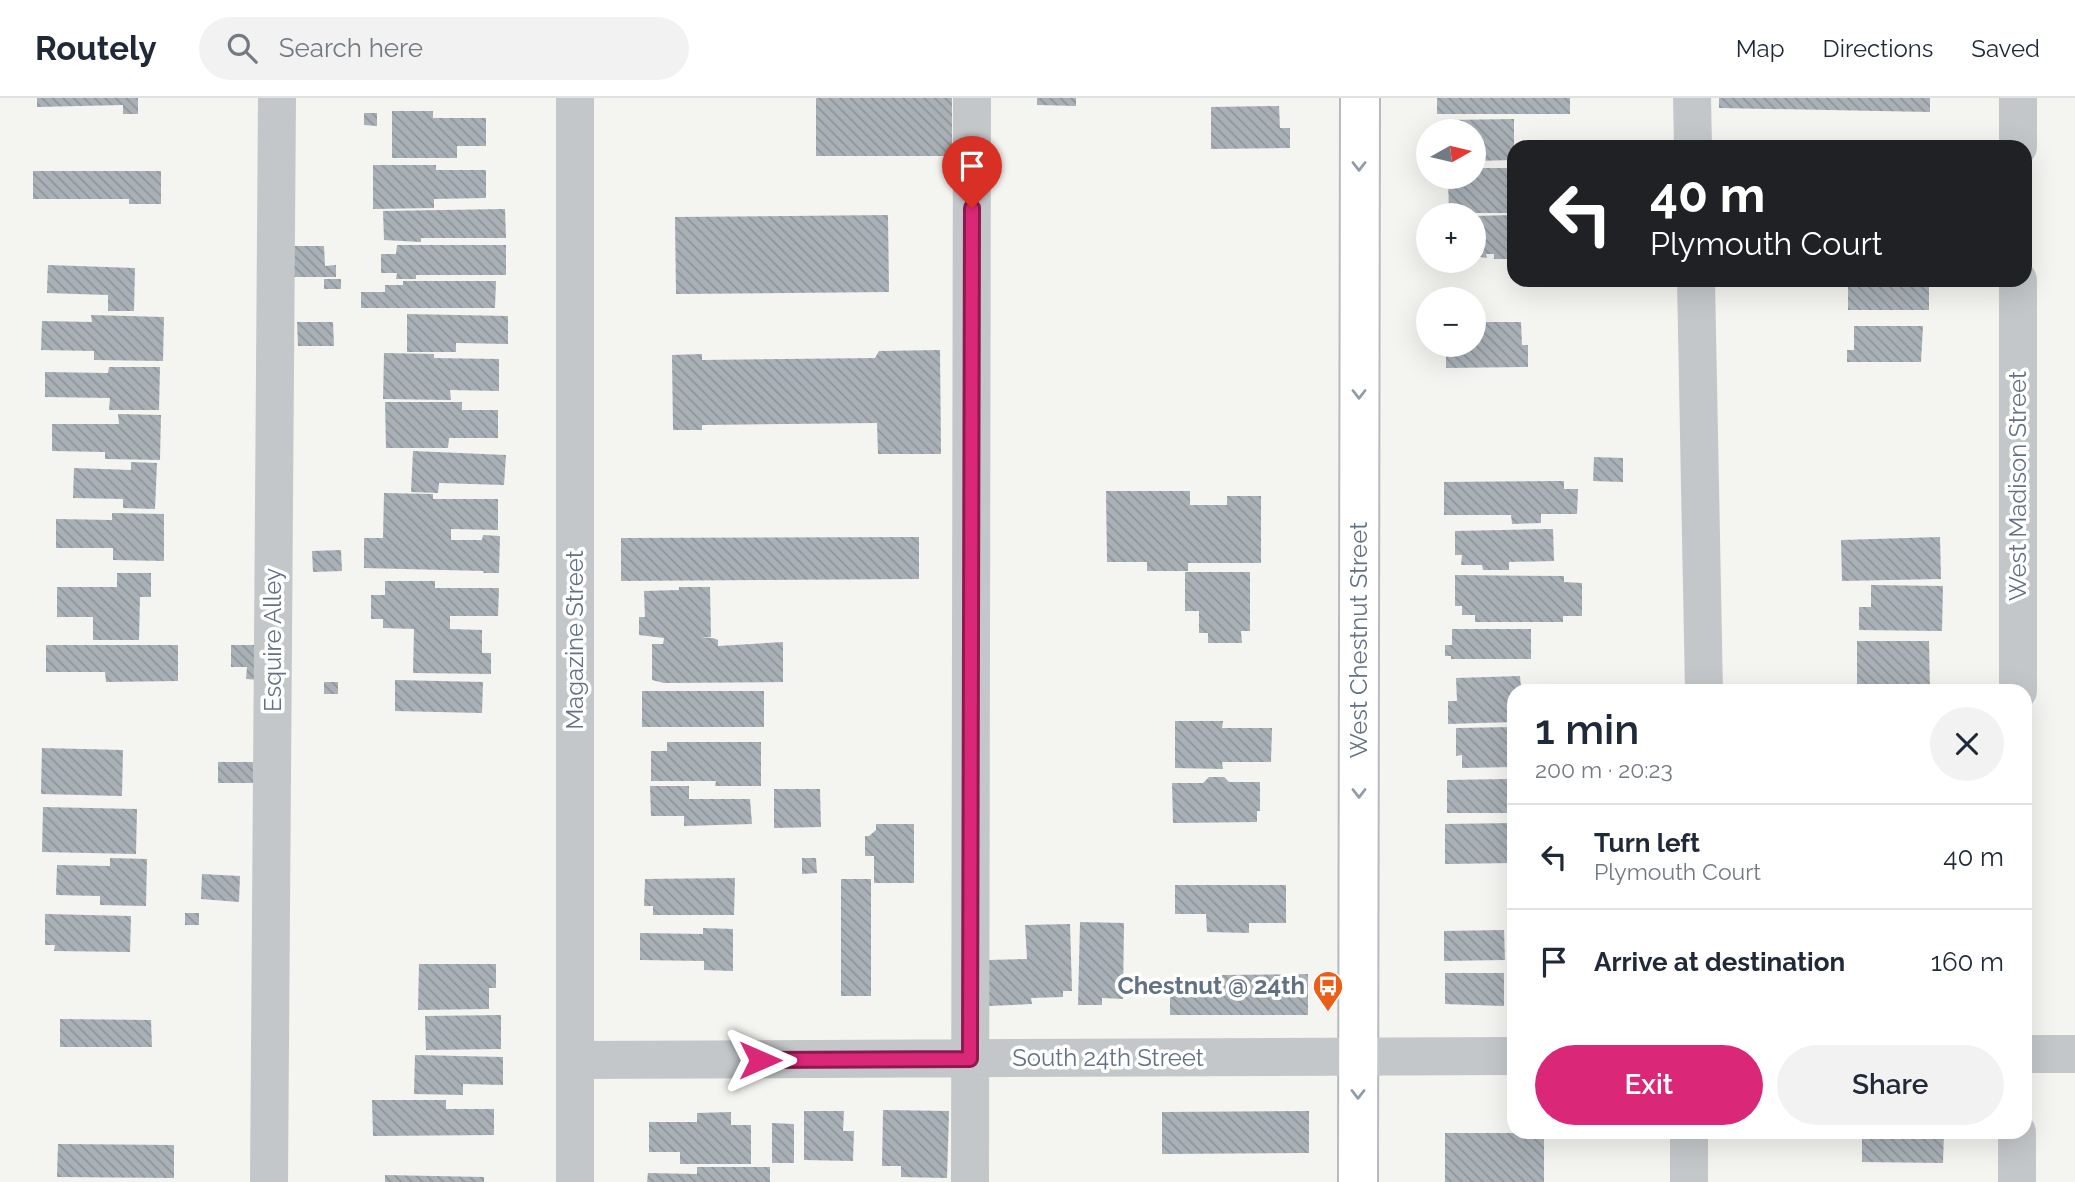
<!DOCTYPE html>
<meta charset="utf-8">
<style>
body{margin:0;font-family:Raleway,sans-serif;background:#f2f2f3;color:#1f2937;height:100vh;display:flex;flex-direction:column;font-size:26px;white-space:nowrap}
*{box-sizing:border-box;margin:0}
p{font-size:23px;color:#747a83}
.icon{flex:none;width:38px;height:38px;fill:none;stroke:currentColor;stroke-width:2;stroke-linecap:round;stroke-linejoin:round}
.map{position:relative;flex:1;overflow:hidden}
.panel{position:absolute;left:1507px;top:586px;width:525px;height:455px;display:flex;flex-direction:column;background:#fff;border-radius:21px;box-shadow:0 7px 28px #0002}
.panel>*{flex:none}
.hud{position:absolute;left:1507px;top:42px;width:525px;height:147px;border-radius:21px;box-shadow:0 7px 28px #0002;background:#202124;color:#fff;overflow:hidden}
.needle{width:46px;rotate:82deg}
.buttons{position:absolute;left:1416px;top:21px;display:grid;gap:14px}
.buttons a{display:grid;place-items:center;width:70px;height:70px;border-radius:50%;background:#fff;box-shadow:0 7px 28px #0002;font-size:35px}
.pin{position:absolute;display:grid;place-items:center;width:60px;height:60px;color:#fff;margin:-72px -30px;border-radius:50% 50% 50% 0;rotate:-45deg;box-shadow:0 0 7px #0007}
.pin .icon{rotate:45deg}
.me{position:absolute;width:77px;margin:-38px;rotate:90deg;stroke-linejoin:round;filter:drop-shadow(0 0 5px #0008)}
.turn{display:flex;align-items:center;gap:24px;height:147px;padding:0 28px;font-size:32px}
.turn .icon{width:91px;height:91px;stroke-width:2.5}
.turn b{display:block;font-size:49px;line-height:60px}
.round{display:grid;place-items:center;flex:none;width:74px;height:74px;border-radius:37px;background:#f2f2f3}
.headline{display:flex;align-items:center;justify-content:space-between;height:119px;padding:0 28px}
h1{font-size:42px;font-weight:600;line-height:52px}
.button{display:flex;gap:14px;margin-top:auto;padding:14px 28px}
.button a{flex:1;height:80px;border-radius:42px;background:#db2777;color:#fff;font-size:28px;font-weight:600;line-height:80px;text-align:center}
.button a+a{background:#f2f2f3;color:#1f2937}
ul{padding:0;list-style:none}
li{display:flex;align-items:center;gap:21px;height:105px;padding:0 28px;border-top:2px solid #e0e1e3}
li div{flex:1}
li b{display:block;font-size:26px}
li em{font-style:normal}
header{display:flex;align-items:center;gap:42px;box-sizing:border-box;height:98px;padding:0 35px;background:#fff;border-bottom:2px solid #e0e1e3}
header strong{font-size:33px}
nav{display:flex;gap:38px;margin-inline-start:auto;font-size:24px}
.search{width:490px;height:63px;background:#f2f2f3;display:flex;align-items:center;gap:18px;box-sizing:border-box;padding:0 24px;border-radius:38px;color:#747a83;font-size:26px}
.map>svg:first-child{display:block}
.building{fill:url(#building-back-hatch)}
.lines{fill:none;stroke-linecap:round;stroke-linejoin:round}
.major-casing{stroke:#b6babe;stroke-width:42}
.minor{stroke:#c4c7ca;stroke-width:38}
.major{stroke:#fff;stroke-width:38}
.oneway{stroke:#919ca8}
.route-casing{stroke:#8e194d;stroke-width:18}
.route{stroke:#db2777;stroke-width:12}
.labels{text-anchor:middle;stroke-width:7;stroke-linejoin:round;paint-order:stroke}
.street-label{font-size:24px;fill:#627183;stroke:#fff}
.poi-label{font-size:24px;font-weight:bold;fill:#627183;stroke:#fff;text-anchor:end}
</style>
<header>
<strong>Routely</strong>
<div class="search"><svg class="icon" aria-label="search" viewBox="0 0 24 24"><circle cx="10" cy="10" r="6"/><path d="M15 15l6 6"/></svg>Search here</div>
<nav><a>Map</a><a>Directions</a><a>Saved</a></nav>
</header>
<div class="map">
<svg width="2075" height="1084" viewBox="0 0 2075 1084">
<defs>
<pattern id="building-back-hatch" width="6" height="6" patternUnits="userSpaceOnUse" patternTransform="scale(1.75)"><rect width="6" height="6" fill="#a9b1b7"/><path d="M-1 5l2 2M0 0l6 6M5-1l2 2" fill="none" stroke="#8d949a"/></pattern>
</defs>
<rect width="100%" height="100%" fill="#f4f5f0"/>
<!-- building -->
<path class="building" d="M37 0H138V16H123V7L37 9Z
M816 0H952V58H816Z
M1037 0H1076V8L1037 7Z
M1437 0H1570V16H1437Z
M1719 0H1930V14L1719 10Z
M1279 8 1280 30H1290V50L1211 51V9Z
M392 13H433V20H486V48H457V60H392Z
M364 15H377V28L364 27Z
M1514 21V62L1474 63V33H1450L1449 22Z
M373 67H436V72H486V100L434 101V110L373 111Z
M1474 70H1514V115H1449L1448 79H1474Z
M33 73H161V106H129V101H33Z
M505 111 506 140H421V144L384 142 383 113Z
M888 117 889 194 676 196 675 119Z
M1514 117V161H1494V156H1486L1487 160 1474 158V118Z
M397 147H506V177H416V181H396L397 175H381V156H396Z
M291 148H324L325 168 336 167V179H290Z
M48 167 135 170 134 213H108V197L47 195Z
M324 181H341V191H324Z
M1848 182H1929V212H1848Z
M403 183H496L495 210H361V194H385V187H403Z
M407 216 508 218V246L456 245V254H407Z
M91 217 164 219 163 263 94 262V253L41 252 42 223 92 224Z
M297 224H333L334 248H298Z
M1474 224H1521L1522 247H1528V269L1446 270V247H1474Z
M1854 228H1923L1921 264H1847V252H1854Z
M940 252 941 356H878L877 325 702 327V332H673L672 257 702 256V262L875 260 879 253Z
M384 255 434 256V260L499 261V293L450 292 451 302 383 301Z
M109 269H160L159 312H109L110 300 45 299V274L108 275Z
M385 304H462V312H498V340H449L448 350H386Z
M118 316 161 317 160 362 105 361V354L52 353V326H119Z
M413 353 506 357 504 387 439 385 438 395 411 394Z
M1594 359 1623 360V384L1593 383Z
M131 364 157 365 155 411 123 410V401L73 400 74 370 131 372Z
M1564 383V391H1578L1577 416H1541V425L1512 426 1511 417H1444V384Z
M1106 393H1190V407H1227V398H1261V465H1188V473H1147V464H1107Z
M384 395 433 396V401H498V432L451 431V442H482L483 437 500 438 499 475H483L484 473 364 470V440H383Z
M112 415 164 416V463L113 462V450H56V421L112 422Z
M1553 431 1554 463 1509 464V472H1483L1482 467H1461L1462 457H1455V433Z
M919 439V481L621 483V440Z
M1940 439 1941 481 1842 483 1841 442Z
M341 452 342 473 313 474 312 453Z
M1185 474H1250V533H1241L1242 545H1208V535H1199V513H1185Z
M117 475H151V499H140L139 542H93V519H57V489H117Z
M1455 477 1564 478V484L1582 485V518H1563V524H1475V517H1462V508H1455Z
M385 483H435V490H499L498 518H450V531L482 532V555H491V576L413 575 414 531 383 530V521H371V497H385Z
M1871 487 1943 488 1942 533 1859 532V509H1871Z
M679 489H710L711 539 701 540H713L718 542V548L783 544V584L664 585 652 582V546H663L664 540 639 537V519H645L644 493 679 492Z
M1452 531H1531V561H1451V558H1445V547H1452Z
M1857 543H1929L1930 593H1895V587H1857Z
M46 547H178V583L106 584 105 574H46Z
M231 547H261V582L246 581 247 569H231Z
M1520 578 1521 589 1543 588V593H1514V624L1448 626V603H1457L1456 580Z
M395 582 483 584 482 615 395 613Z
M324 584H338V596H324Z
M642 593H764V629H642Z
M1175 623H1223L1222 630H1272L1271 664H1222L1223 671 1175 670Z
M1514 629V669L1462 670V657L1456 658V630Z
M667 644H761V688H715L716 683H651V653H667Z
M42 650 123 652 122 698 41 696Z
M218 664H253V685H218Z
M1209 679H1224L1229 684H1260V713H1257V724L1173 725 1172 685H1203Z
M1507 681 1508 715H1447V682Z
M650 688H689V701H750L752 726 684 728V718H651Z
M774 691H820L821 729 774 730Z
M43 709 137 711 136 756 42 754Z
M1514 725V765L1445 766V726Z
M876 726H914V785H874V758H865V738H869L876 732Z
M110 760 147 761 146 808 100 807V798L56 797 57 767 110 768Z
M802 760H816L817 775 802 776Z
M202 776 240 778 239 804 201 801Z
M735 780 734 817H653V808H644L645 781Z
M841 781H871V898H841Z
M1175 787H1286V825H1249V835L1207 834 1206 816H1175Z
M185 815H199V827H185Z
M45 816 131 818 130 854 54 853 55 847H45Z
M1080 824 1124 825 1123 901 1102 900V907H1078Z
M1070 826 1072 893H1063V899L1031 900 1032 906 989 908 988 862 1027 861 1025 827Z
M703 830 733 831V873L704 872V863L640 862V835L703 836Z
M1504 832 1505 862 1444 863V833Z
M419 866H496V890H489V911L418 912Z
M1445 875H1504V908L1445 906Z
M1308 876V917H1170V886H1222V877Z
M501 917V951L426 952 425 918Z
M60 921 151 922 152 949H60Z
M415 957 503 959V987L463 986V997L414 996Z
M372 1002H446V1011H494V1037L373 1038Z
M883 1012 949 1013 947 1080 901 1079V1068H882Z
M804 1013H844L843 1033H854L853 1063 804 1062Z
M1309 1013V1055L1162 1056V1014Z
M731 1014V1027H751V1066H680V1054H649V1024H697V1015Z
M772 1025 794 1026V1065H772Z
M1862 1034H1944L1943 1065 1862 1064Z
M1445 1035H1544V1084H1445Z
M58 1046 174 1047V1080L57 1079Z
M697 1069H770V1084H647L648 1075 697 1076Z
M385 1077 484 1079V1084H385Z"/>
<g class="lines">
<!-- major casing -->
<g class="major-casing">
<path id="major" d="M1358 1084 1360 0"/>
</g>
<!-- minor -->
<path class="minor" d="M575 0V1084
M1692 0 1693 49
M2018 49V0
M1696 182 1704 593
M2018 593V182
M2025 956H2075
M576 962 1514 958
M269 1084 277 0
M970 1084 972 0
M1689 1084V1034
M2017 1084V1034"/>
<!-- major -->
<use href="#major" class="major"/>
</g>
<!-- one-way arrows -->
<defs><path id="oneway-chevron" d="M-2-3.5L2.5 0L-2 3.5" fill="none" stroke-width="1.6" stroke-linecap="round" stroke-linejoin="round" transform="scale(1.75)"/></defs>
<g class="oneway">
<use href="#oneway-chevron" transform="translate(1359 68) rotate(90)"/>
<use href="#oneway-chevron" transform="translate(1359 296) rotate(90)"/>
<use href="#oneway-chevron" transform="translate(1359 695) rotate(90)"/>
<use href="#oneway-chevron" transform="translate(1358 996) rotate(90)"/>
</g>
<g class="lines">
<!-- route casing -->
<g class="route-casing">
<path id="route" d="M760 962 970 961 972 110"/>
</g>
<!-- route -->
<use href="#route" class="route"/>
</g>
<!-- icons -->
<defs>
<g id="bus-pin" transform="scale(1.575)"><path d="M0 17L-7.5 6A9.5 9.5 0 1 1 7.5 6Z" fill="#ec5d18" stroke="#fff"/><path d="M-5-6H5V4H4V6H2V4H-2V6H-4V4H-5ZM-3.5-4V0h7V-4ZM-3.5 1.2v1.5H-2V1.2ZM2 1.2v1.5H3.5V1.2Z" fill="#fff"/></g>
</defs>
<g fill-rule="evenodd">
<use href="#bus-pin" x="1328" y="888"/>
</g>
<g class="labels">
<!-- street labels -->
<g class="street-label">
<text transform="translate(2018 388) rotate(-90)" y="8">West Madison Street</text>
<text transform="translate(273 542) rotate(-90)" y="8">Esquire Alley</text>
<text transform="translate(575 542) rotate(-90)" y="8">Magazine Street</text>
<text transform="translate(1359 542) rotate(-90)" y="8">West Chestnut Street</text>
<text x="1108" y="968">South 24th Street</text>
</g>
<!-- poi labels -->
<g class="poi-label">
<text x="1305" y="896">Chestnut @ 24th</text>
</g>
</g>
</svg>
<div class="buttons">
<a><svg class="needle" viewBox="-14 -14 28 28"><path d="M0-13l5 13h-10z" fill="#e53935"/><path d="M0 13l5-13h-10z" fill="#747a83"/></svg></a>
<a>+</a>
<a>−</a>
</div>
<div class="pin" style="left:972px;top:110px;background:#d93025"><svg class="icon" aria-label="arrive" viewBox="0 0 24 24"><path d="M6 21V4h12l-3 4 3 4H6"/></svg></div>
<svg class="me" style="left:760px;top:962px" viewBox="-20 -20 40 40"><path d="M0-17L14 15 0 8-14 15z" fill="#db2777" stroke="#fff" stroke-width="4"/></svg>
<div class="hud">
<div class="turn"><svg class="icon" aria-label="left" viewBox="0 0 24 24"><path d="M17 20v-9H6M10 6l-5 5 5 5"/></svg><div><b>40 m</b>Plymouth Court</div></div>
</div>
<section class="panel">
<div class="headline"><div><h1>1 min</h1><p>200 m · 20:23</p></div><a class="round"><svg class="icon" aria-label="close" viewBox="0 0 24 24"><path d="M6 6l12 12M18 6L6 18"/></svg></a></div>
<ul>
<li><svg class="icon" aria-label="left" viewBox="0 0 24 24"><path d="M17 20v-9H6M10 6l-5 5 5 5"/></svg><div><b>Turn left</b><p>Plymouth Court</p></div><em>40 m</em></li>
<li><svg class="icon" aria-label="arrive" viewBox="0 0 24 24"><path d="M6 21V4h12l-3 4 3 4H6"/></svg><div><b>Arrive at destination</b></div><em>160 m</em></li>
</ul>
<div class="button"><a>Exit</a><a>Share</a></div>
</section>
</div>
